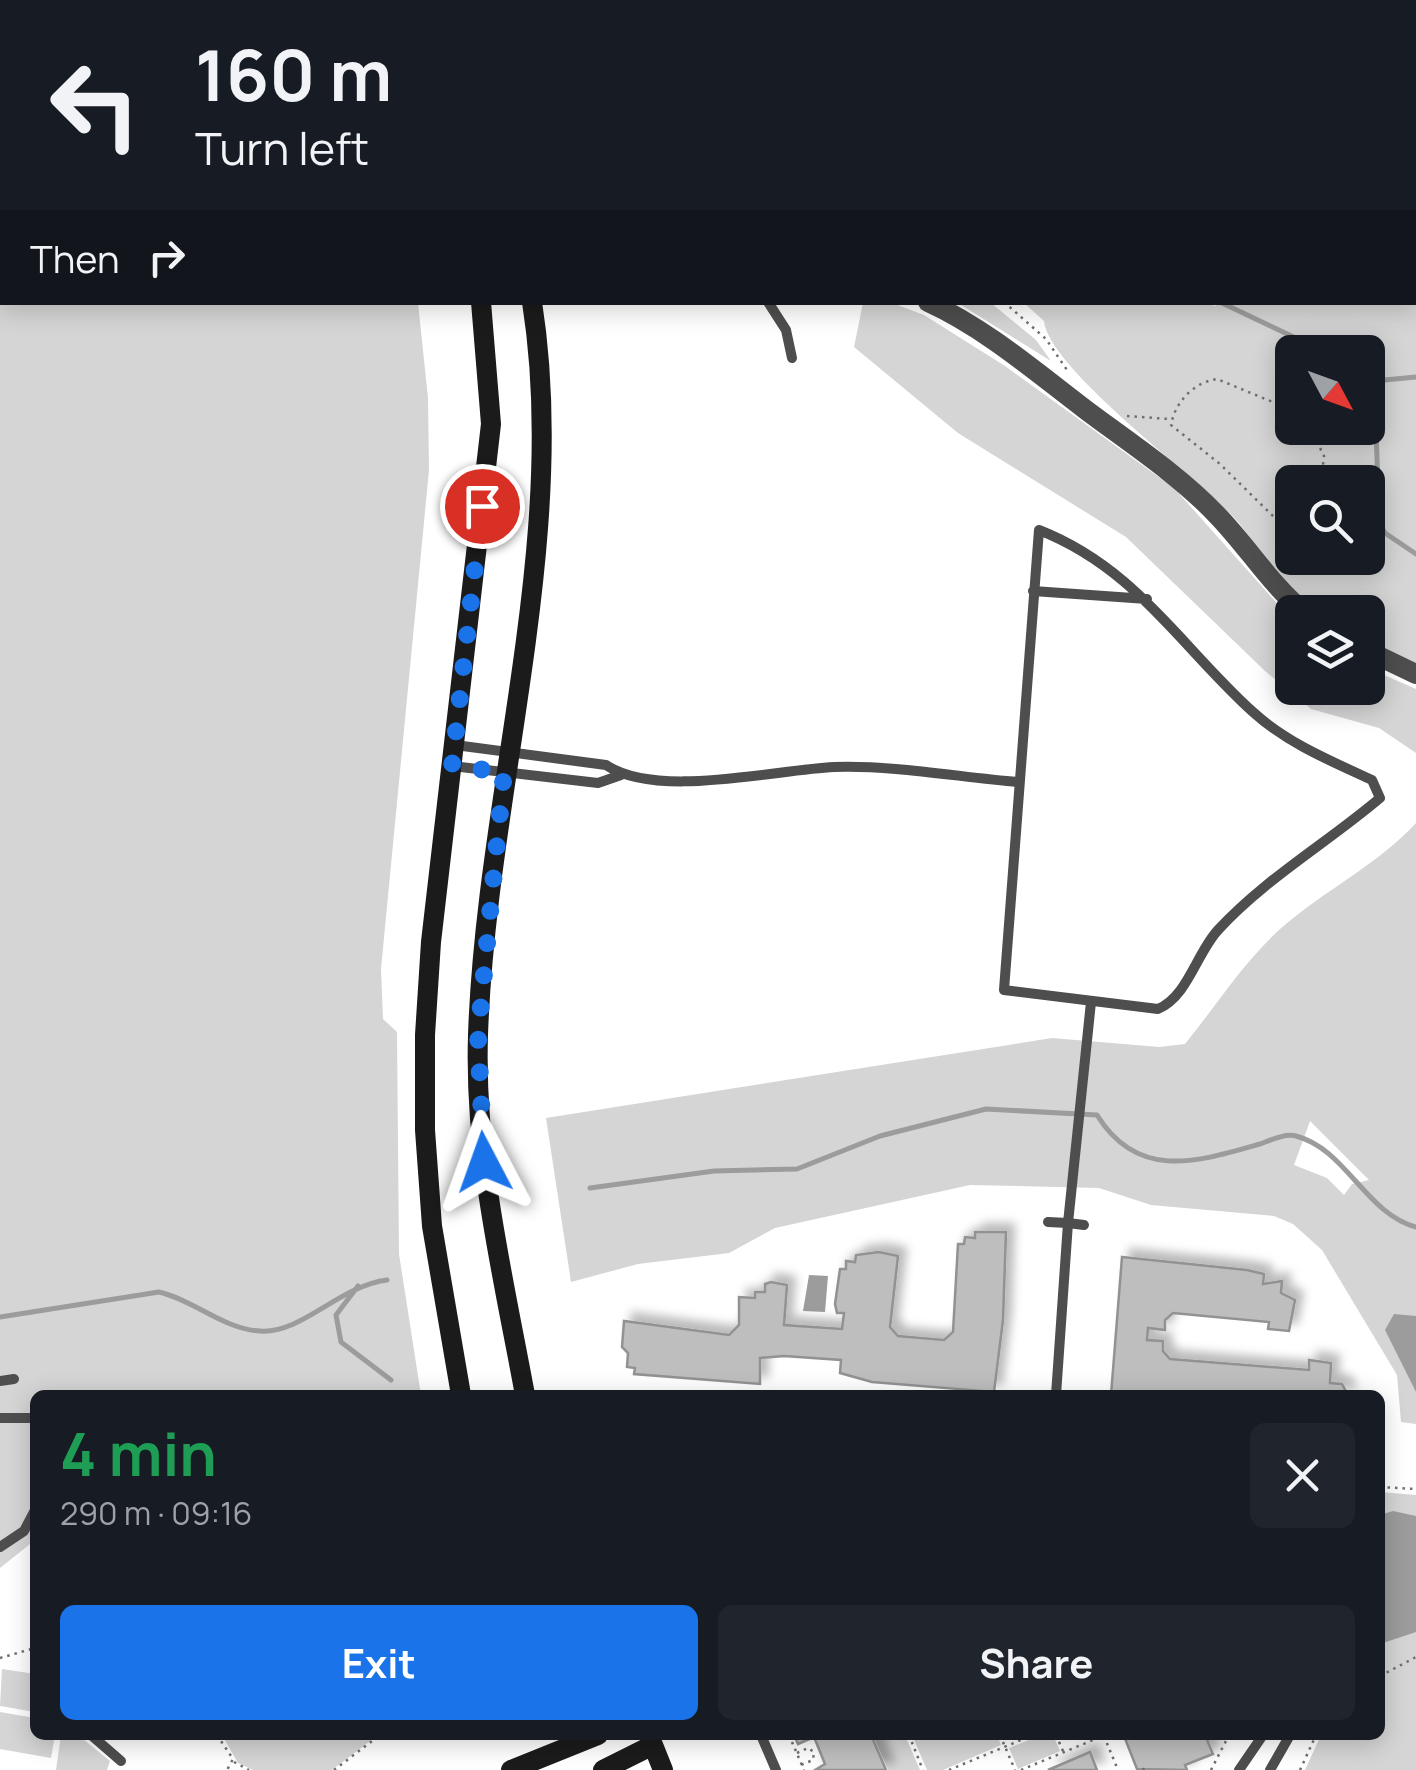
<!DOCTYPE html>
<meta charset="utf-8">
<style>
body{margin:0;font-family:Manrope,sans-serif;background:#20242c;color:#f1f3f6;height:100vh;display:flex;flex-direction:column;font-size:38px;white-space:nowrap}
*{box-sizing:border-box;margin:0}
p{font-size:32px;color:#9ea1a6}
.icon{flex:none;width:55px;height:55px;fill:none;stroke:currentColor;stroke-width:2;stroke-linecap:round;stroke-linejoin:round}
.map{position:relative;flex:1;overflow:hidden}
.details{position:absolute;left:30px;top:1390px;width:1355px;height:350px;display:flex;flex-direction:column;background:#171b24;border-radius:15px;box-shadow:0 5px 25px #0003}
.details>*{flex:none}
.hud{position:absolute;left:0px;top:0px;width:1418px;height:305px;box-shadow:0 5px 25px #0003;background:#171b24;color:#f1f3f6;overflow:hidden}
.needle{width:65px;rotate:131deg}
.buttons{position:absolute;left:1275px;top:335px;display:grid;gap:20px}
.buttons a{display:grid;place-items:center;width:110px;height:110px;border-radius:15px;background:#171b24;box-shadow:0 5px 25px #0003;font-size:50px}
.pin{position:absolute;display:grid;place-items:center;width:85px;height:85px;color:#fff;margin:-42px;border:5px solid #fff;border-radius:50%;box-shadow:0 2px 10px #0007}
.me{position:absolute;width:110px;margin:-55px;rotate:356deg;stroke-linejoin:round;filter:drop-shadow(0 0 8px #0008)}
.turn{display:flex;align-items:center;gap:35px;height:210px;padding:0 30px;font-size:45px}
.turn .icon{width:130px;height:130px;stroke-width:2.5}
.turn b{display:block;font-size:70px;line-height:85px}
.then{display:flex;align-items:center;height:95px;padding:0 30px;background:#0003;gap:20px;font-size:38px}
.round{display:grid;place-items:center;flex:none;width:105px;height:105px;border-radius:15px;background:#20242c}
.overview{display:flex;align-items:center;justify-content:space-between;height:170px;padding:0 30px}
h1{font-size:60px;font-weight:700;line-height:75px;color:#1e9e55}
.cta{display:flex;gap:20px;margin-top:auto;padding:20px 30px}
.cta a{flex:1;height:115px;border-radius:15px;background:#1a73e8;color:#fff;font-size:40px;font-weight:700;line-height:115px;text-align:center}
.cta a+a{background:#20242c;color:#f1f3f6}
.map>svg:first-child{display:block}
.green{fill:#d5d5d5;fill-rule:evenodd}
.water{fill:#9c9c9c}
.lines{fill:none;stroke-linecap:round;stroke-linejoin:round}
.stream{stroke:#9c9c9c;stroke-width:5}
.building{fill:#bebebe;stroke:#929292;stroke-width:2.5;filter:url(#shadow)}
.path{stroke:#707070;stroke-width:2.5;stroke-dasharray:2.5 5;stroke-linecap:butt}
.lane{stroke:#4e4e4e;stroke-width:10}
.street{stroke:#4e4e4e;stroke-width:20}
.secondary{stroke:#1b1b1b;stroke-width:20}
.route{stroke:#1a73e8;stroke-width:18;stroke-dasharray:0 32.4}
</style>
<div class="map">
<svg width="1416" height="1770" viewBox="0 0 1416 1770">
<defs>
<filter id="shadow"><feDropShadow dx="8" dy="-8" stdDeviation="5" flood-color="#0004"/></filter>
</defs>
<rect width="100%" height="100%" fill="#fff"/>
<!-- green -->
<path class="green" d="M0 0H349L2 2V302L418 303 428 398 429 470 381 969 383 1019 397 1032 399 1254 421 1395H35V1540L0 1568Z
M525 0H875L876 2H526Z
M886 0H1209L1210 2H888Z
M1416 69V666L1368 642V612C1355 612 1334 617 1322 612 1293 603 1258 547 1239 523 1203 481 1049 370 1044 321L1024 303 1206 302 1215 306 1220 302H1415ZM1292 352H1368V428H1292ZM1292 482H1368V558H1292Z
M863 303H892L924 315 1005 366 1174 488 1292 620V688H1368V668L1416 689V753L1379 728 1311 709 1265 671 1126 537 958 433 854 347Z
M958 303H991L1036 340 1051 361Z
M1416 823V1424L1401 1422 1397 1375 1322 1250 1293 1224 1274 1216 1151 1205 1099 1188 970 1185 775 1228 729 1253 638 1264 571 1282 546 1118 1052 1038 1159 1047 1185 1044C1220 1001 1248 954 1292 919 1333 886 1380 862 1416 823ZM1310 1121 1369 1180 1352 1184 1344 1195 1327 1178 1294 1165Z
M1380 1492 1416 1495V1770H1305L1321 1735H1380Z
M2 1669 35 1674V1712L0 1706Z
M0 1712 35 1718V1735H55L51 1758 0 1749Z
M61 1735H78L110 1761 107 1770H56Z
M222 1735H378L332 1770H253L238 1763Z
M873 1735H905L920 1770H888Z
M912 1735H997L1001 1745 943 1770H927Z
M1041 1735H1053L1060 1751 1018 1769 1009 1748Z"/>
<!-- water -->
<path class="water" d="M809 1275 828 1276 825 1312 803 1311Z
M1394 1314 1416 1316V1392L1385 1330Z
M1393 1511 1416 1516V1632L1386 1642 1380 1639V1515Z"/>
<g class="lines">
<!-- stream -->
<path class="stream" d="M1220 302 1325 352
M1368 377 1374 381 1378 483 1371 509 1385 533 1416 554
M1374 381 1416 377
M590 1188 714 1171 797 1169 880 1136 986 1109 1097 1115C1138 1181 1197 1162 1260 1144 1271 1140 1286 1133 1296 1136 1346 1149 1366 1214 1416 1227
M358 1286 336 1315 341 1342 391 1380
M0 1317 159 1292C194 1300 223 1329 260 1331 302 1334 339 1286 387 1280"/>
</g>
<!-- building -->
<path class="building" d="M975 1232H1006L1003 1320 994 1392 872 1382 840 1373 841 1360 784 1356 760 1358V1384L634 1374 635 1368 627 1367 628 1353 622 1347 624 1321 729 1335 739 1325V1297L755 1298V1292H765V1284L771 1282 787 1285 784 1325 842 1329 844 1313H837L835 1304 840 1269H846V1261L855 1262 856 1255 879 1252 898 1256 890 1327 898 1336 944 1340 953 1332 958 1244H964L965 1237 975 1238Z
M1122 1257 1247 1270 1264 1274 1263 1284 1282 1281 1281 1293 1295 1300 1289 1331 1268 1329 1269 1322 1173 1313 1165 1320V1330L1148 1328 1147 1340 1163 1341V1351L1170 1359 1309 1370V1360L1331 1363 1330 1383 1342 1384 1348 1395H1111Z
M794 1735H871L886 1770H815L825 1764 814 1737 798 1744Z
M1219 1735 1207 1740 1213 1754 1185 1765 1187 1770 1137 1769 1124 1736Z
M1090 1752 1097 1770H1048Z"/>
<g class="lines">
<!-- path -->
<path class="path" d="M672 0 675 2
M1009 0 1011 2
M1212 0 1213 2
M1004 302 1046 339 1067 370
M1292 410 1217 379C1194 382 1175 402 1171 425L1220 464 1277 520 1292 521
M1127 416 1169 419
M1310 428 1324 456 1321 482
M1380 1487 1416 1489
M0 1658 35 1648
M1380 1676 1416 1657
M217 1735 233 1759 227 1770
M789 1735 804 1770
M909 1735 923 1770
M1000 1735 1015 1770
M1056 1735 1063 1751
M1104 1736 1118 1770
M797 1753 808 1748 814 1752 813 1760 801 1765
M234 1762 249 1770
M1143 1768 1144 1770
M334 1770 380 1735
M949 1770 1033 1735
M1021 1770 1105 1735
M1211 1770 1229 1735
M1300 1770 1316 1735"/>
<!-- lane -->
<path class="lane" d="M768 302 786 330 792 358
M1039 530C1136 568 1180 646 1253 712 1287 743 1331 761 1372 780L1380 798C1327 843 1266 878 1218 930 1196 954 1188 996 1158 1009L1004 990Z
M1033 591 1147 599
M455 745 606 765C657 799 773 770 834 767 894 765 958 777 1018 782
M452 766 598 783 621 775
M1048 1222 1068 1223 1056 1395
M1084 1225 1068 1223 1091 1002
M0 1381 14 1379
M0 1418H35
M0 1547 24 1531 35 1510
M91 1735 121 1761
M761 1735 776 1770
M1239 1770 1263 1735
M1270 1770 1290 1735"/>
<!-- street -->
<path class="street" d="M928 302C985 328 1036 372 1086 410 1130 443 1179 475 1217 515 1248 547 1270 584 1304 612
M1368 651 1416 674"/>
<!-- secondary -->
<path class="secondary" d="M386 0 387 2
M442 0 444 2
M461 1395 432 1226 425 1130V1035L431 942 491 424 481 302
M525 1395C503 1275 474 1158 478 1035 486 794 570 541 532 302
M649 1735 663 1770
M511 1770 598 1735
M603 1770 653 1745"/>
</g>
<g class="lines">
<!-- route -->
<path class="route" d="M482 506 452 766 504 772 478 1035 484 1162"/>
</g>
</svg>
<div class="buttons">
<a><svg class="needle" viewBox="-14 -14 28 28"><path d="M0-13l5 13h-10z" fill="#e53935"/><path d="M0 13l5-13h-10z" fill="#9ea1a6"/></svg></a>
<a><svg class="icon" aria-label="search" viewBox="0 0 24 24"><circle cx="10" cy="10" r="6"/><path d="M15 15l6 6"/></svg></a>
<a><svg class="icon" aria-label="layers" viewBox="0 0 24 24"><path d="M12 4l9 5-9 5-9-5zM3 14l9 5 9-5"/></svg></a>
</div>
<div class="pin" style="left:482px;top:506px;background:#d93025"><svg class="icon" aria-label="arrive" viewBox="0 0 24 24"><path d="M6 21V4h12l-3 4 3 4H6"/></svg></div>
<svg class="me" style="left:484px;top:1162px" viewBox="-20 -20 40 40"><path d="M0-17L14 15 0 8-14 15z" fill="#1a73e8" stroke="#fff" stroke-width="4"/></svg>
<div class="hud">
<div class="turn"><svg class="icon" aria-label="left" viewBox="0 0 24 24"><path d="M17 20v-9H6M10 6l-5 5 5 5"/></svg><div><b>160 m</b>Turn left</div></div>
<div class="then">Then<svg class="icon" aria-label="right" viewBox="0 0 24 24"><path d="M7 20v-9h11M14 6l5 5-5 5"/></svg></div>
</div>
<section class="details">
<div class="overview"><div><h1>4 min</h1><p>290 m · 09:16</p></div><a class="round"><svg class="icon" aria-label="close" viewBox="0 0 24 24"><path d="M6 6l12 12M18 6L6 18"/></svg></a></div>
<div class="cta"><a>Exit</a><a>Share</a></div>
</section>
</div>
